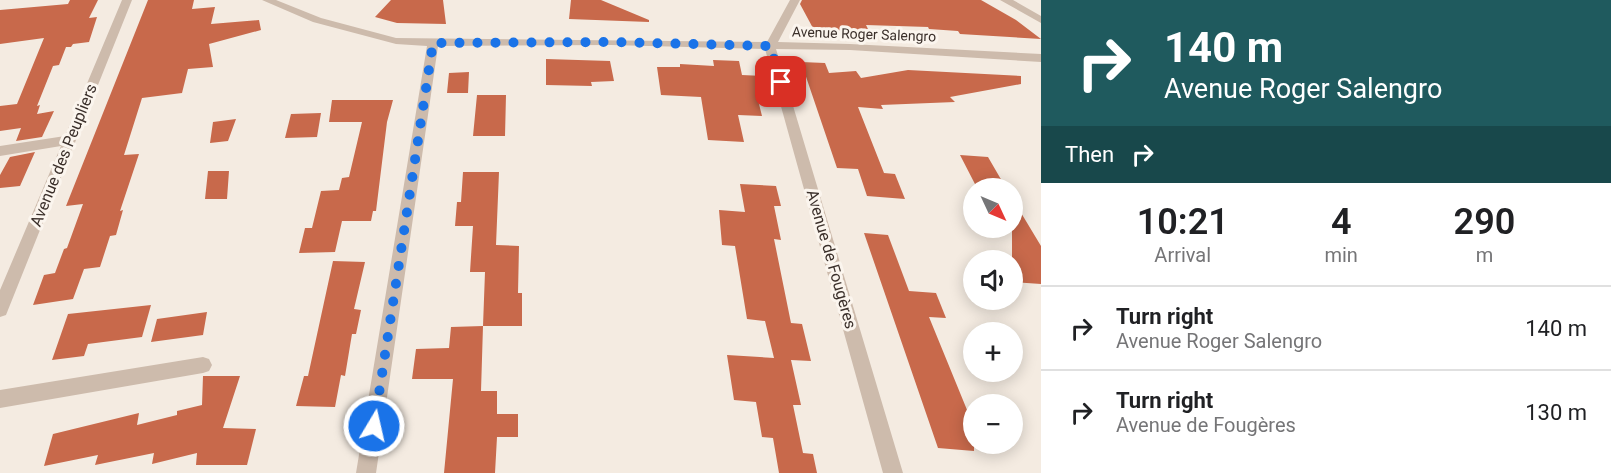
<!DOCTYPE html>
<meta charset="utf-8">
<style>
body{margin:0;font-family:Roboto,sans-serif;background:#f6f6f6;color:#202124;height:100vh;display:flex;flex-direction:column;font-size:22px;white-space:nowrap}
*{box-sizing:border-box;margin:0}
p{font-size:20px;color:#757577}
.icon{flex:none;width:33px;height:33px;fill:none;stroke:currentColor;stroke-width:2;stroke-linecap:round;stroke-linejoin:round}
.map{position:relative;flex:1;overflow:hidden}
.side{display:flex;flex-direction:column;background:#fff;width:570px}
.side>*{flex:none}
.guide{background:#1f5a5e;color:#fff;overflow:hidden}
.needle{width:39px;rotate:134deg}
.fabs{position:absolute;left:963px;top:178px;display:grid;gap:12px}
.fabs a{display:grid;place-items:center;width:60px;height:60px;border-radius:50%;background:#fff;box-shadow:0 3px 15px #0003;font-size:30px}
.pin{position:absolute;display:grid;place-items:center;width:51px;height:51px;color:#fff;margin:-26px;border-radius:12px;box-shadow:0 3px 9px #0006}
.me{position:absolute;width:66px;margin:-33px;rotate:9deg;stroke-linejoin:round;filter:drop-shadow(0 0 4px #0008)}
.turn{display:flex;align-items:center;gap:21px;height:126px;padding:0 24px;font-size:27px}
.turn .icon{width:78px;height:78px;stroke-width:2.5}
.turn b{display:block;font-size:42px;line-height:51px}
.then{display:flex;align-items:center;height:57px;padding:0 24px;background:#0003;gap:12px;font-size:22px}
.eta{display:flex;justify-content:space-evenly;align-items:center;height:102px;text-align:center}
.eta b{font-size:36px;font-weight:600;line-height:42px}
ul{padding:0;list-style:none}
li{display:flex;align-items:center;gap:18px;height:84px;padding:0 24px;border-top:2px solid #e0e0e0}
li div{flex:1}
li b{display:block;font-size:22px}
li em{font-style:normal}
main{display:flex;flex:1;min-height:0}
.map>svg:first-child{display:block}
.building{fill:#c8694b}
.lines{fill:none;stroke-linecap:round;stroke-linejoin:round}
.minor{fill:#cdbbac;fill-rule:evenodd}
.route{stroke:#1a73e8;stroke-width:10;stroke-dasharray:0 18}
.labels{text-anchor:middle;stroke-width:6;stroke-linejoin:round;paint-order:stroke}
.far-street-label{font-size:14px;fill:#3b302b;stroke:#fbf5ee}
.street-label{font-size:16px;fill:#3b302b;stroke:#fbf5ee}
</style>
<main>
<div class="map">
<svg width="1041" height="473" viewBox="0 0 1041 473">
<rect width="100%" height="100%" fill="#f4ebe1"/>
<!-- building -->
<path class="building" d="M70 0H98L89 18 97 17 89 42 73 44 71 47H66L59 65 53 66 37 106 40 105 37 114 54 111 42 137 16 141 21 128 0 131V106L17 104 44 38 0 44V10L68 4Z
M148 0H194L192 9 215 7 211 24 259 20 261 30 209 44 213 67 188 69 182 93 142 98 124 155 139 154 120 211 123 210 116 235 110 236 100 267 84 269 73 299 33 305 44 275 55 273 64 249 67 248 83 204 66 206Z
M391 0H443L446 24 397 23 375 17Z
M571 0H601L649 20V22L569 19Z
M802 0H981L1016 20 1041 39 960 34 958 31 929 29 928 27 866 25 869 31 814 30 800 4Z
M546 59 610 61 614 81 591 82 592 86 546 85Z
M713 60 739 61 742 75 763 76 771 101 758 100 762 116 738 115 744 142 708 140 701 97 661 95 657 67H680V64L714 66Z
M801 62 825 63 829 73 856 71 861 78 908 70 1021 76V84L950 97 955 102 881 105 883 109 858 107 884 173 895 174 905 199 867 196 858 169 837 168Z
M469 72 468 93H447L449 73Z
M477 95H506L505 136H473Z
M332 100H393L387 122 376 211H373L371 221H342L335 252 299 253 305 228H312L321 191 339 190 342 178 349 177 362 122H329Z
M321 113 317 137 285 138 291 114Z
M236 119 228 141 210 143 213 122Z
M35 152 20 186 0 188V175L10 157Z
M960 155 988 157 1006 188 976 186Z
M208 171H229L227 199H205Z
M463 172H499L496 245 519 246 518 293H522V326H483L485 272H470L473 226H455L457 202H461Z
M740 184 776 186 781 206H774L781 240 774 239 791 323 802 324 811 361 791 360 801 405H793L803 453 813 454 817 473H779L773 438 762 437 756 402 734 400 727 355 774 358 765 321 747 319 735 246 722 245 719 210 745 212Z
M1012 198 1041 246V284L1012 282Z
M864 233 888 235 909 291 936 293 946 318 929 317 974 427V451L938 448Z
M333 261 365 262 354 309 361 310 356 334H352L345 376 341 375 335 407 296 406 304 376H308Z
M151 305 142 337 88 344 84 356 52 360 68 314Z
M207 312 203 335 151 342 157 319Z
M483 326 481 391H497V414H518V437H497L495 473H444L453 379H412L416 349 449 348 451 327Z
M203 376H240L223 428 256 429 247 465H196L197 453 152 464 154 453 95 465 98 455 44 466 53 434 139 413 137 425 177 415V411L202 405Z"/>
<g class="lines">
<!-- minor -->
<path class="minor" d="M122 0H132L6 315 0 317V290L61 146 0 156V146L65 136Z
M262 0H276L321 18 396 38 767 42 790 0H800L778 42 850 44 1041 54V62L850 50 776 49 903 473H883L765 49 611 45 438 46 376 473H356L427 46 396 44 313 22Z
M1000 0H1013L1041 16V23Z
M203 357 209 359 212 365 209 371 203 373 0 408V390Z"/>
</g>
<g class="lines">
<!-- route -->
<path class="route" d="M374 426 433 43 611 42 770 46 781 82"/>
</g>
<g class="labels">
<!-- far-street labels -->
<g class="far-street-label">
<text transform="translate(864 34) rotate(2)" y="5">Avenue Roger Salengro</text>
</g>
<!-- street labels -->
<g class="street-label">
<text transform="translate(63 155) rotate(-68)" y="6">Avenue des Peupliers</text>
<text transform="translate(832 259) rotate(74)" y="6">Avenue de Fougères</text>
</g>
</g>
</svg>
<div class="fabs">
<a><svg class="needle" viewBox="-14 -14 28 28"><path d="M0-13l5 13h-10z" fill="#e53935"/><path d="M0 13l5-13h-10z" fill="#757577"/></svg></a>
<a><svg class="icon" aria-label="sound" viewBox="0 0 24 24"><path d="M4 9h4l5-4v14l-5-4H4zM17 9q2 3 0 6"/></svg></a>
<a>+</a>
<a>−</a>
</div>
<div class="pin" style="left:781px;top:82px;background:#d93025"><svg class="icon" aria-label="arrive" viewBox="0 0 24 24"><path d="M6 21V4h12l-3 4 3 4H6"/></svg></div>
<svg class="me" style="left:374px;top:426px" viewBox="-20 -20 40 40"><circle r="17" fill="#1a73e8" stroke="#fff" stroke-width="3"/><path d="M0-11L8 9 0 5-8 9z" fill="#fff"/></svg>
</div>
<section class="side">
<div class="guide">
<div class="turn"><svg class="icon" aria-label="right" viewBox="0 0 24 24"><path d="M7 20v-9h11M14 6l5 5-5 5"/></svg><div><b>140 m</b>Avenue Roger Salengro</div></div>
<div class="then">Then<svg class="icon" aria-label="right" viewBox="0 0 24 24"><path d="M7 20v-9h11M14 6l5 5-5 5"/></svg></div>
</div>
<div class="eta">
<div><b>10:21</b><p>Arrival</p></div>
<div><b>4</b><p>min</p></div>
<div><b>290</b><p>m</p></div>
</div>
<ul>
<li><svg class="icon" aria-label="right" viewBox="0 0 24 24"><path d="M7 20v-9h11M14 6l5 5-5 5"/></svg><div><b>Turn right</b><p>Avenue Roger Salengro</p></div><em>140 m</em></li>
<li><svg class="icon" aria-label="right" viewBox="0 0 24 24"><path d="M7 20v-9h11M14 6l5 5-5 5"/></svg><div><b>Turn right</b><p>Avenue de Fougères</p></div><em>130 m</em></li>
</ul>
</section>
</main>
